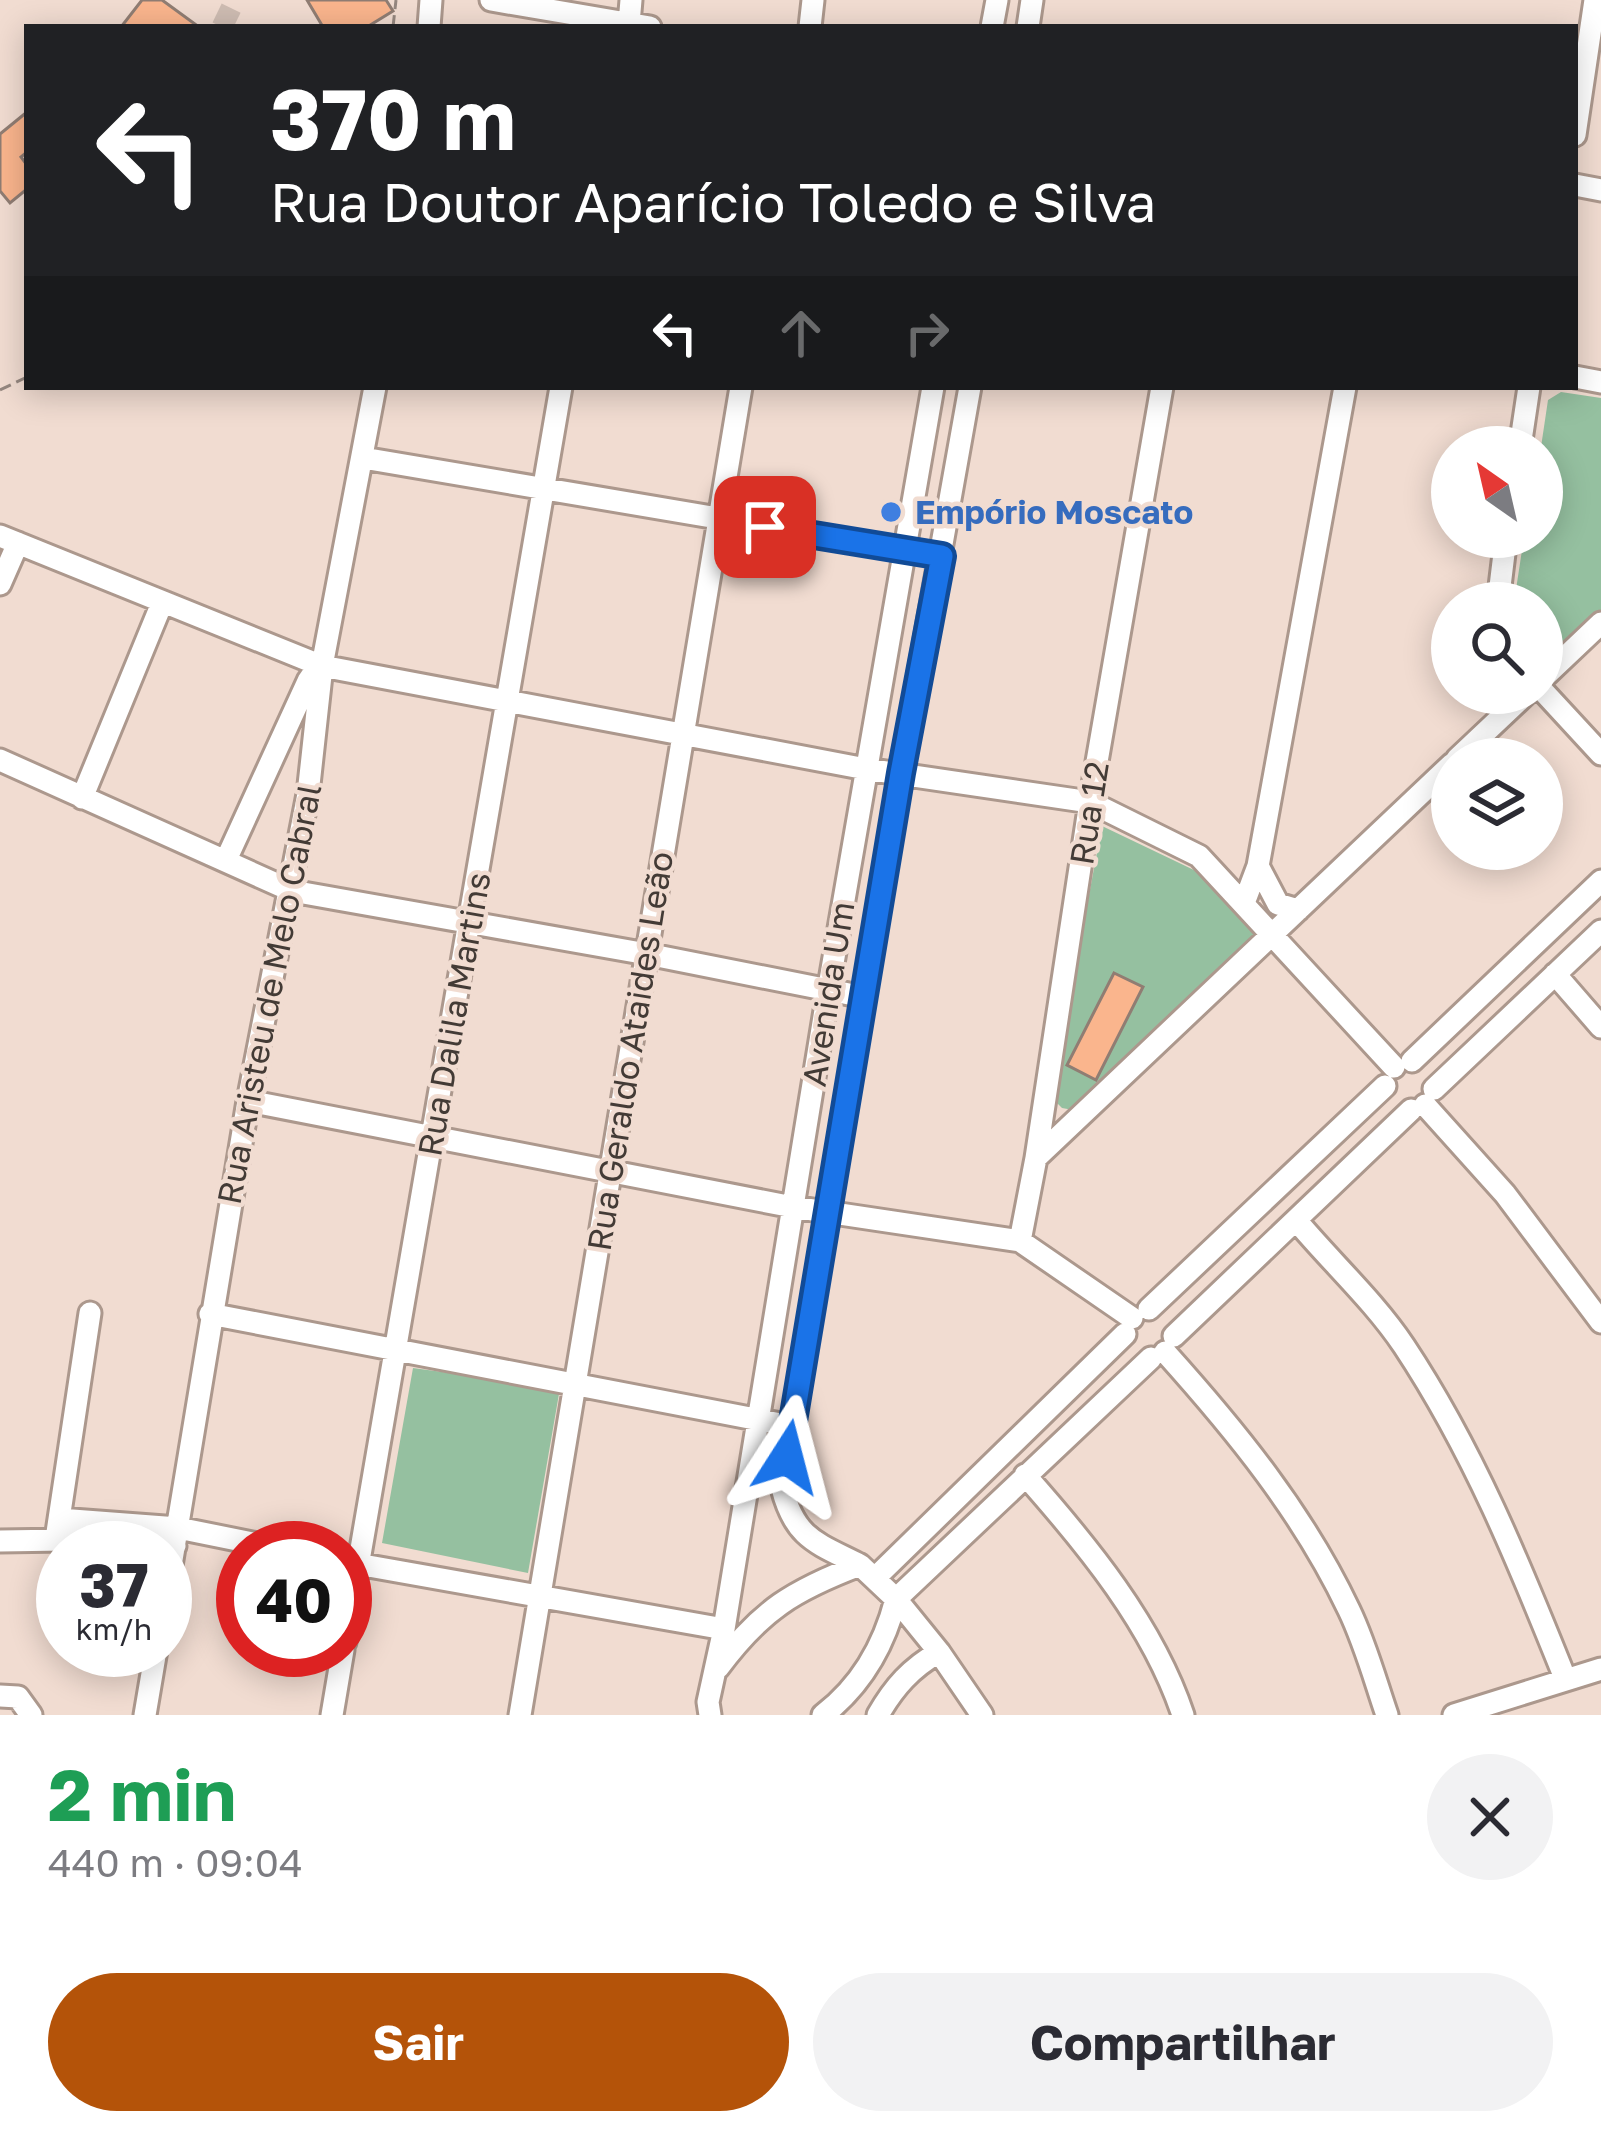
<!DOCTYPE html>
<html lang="pt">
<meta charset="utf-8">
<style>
body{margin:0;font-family:"Golos Text",sans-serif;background:#f2f2f3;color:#2b2b33;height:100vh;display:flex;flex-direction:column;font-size:45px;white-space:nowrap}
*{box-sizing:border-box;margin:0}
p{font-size:39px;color:#7c7c81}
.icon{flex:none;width:66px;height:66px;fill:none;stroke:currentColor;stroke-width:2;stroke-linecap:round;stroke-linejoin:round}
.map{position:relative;height:1715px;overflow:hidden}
.side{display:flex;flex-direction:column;background:#fff;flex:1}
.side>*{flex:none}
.top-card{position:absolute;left:24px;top:24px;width:1554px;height:366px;border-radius:0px;box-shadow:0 6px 30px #0003;background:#202124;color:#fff;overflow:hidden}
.needle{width:78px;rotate:326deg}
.fabs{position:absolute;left:1431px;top:426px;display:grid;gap:24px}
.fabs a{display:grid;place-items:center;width:132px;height:132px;border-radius:50%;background:#fff;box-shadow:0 6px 30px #0003;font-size:60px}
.speed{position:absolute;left:36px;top:1521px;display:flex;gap:24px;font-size:60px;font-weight:700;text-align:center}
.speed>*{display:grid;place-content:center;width:156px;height:156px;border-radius:50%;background:#fff;box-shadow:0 6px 30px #0003;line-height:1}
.speed small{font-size:30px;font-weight:400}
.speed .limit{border:18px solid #d22;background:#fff;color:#111}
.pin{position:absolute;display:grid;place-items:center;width:102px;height:102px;color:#fff;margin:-51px;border-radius:24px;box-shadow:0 6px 18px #0006}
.me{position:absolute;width:132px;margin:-66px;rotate:9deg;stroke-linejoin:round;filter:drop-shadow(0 0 9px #0008)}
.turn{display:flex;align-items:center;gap:42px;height:252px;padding:0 48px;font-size:54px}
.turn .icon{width:156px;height:156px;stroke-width:2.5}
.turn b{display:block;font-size:84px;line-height:102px}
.lanes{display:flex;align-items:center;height:114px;padding:0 48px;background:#0003;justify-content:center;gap:60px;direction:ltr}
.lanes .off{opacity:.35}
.round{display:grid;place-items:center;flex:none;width:126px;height:126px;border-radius:63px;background:#f2f2f3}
.summary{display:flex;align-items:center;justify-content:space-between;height:204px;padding:0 48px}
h1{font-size:72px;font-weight:700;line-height:90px;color:#1e9e55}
.button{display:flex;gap:24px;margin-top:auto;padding:24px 48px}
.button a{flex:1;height:138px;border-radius:72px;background:#b45309;color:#fff;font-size:48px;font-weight:700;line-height:138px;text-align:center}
.button a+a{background:#f2f2f3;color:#2b2b33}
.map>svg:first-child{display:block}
.green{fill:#95c0a0}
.building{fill:#fab58d;stroke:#907d73;stroke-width:3}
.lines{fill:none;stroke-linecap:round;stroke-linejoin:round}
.minor-tunnel{stroke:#cebcb2;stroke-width:21;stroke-dasharray:21 10;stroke-linecap:butt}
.minor-casing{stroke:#ac988d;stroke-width:27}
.path{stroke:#95877f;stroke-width:3;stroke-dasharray:12 6;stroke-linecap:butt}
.minor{stroke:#fff;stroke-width:21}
.route-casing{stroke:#114b97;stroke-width:30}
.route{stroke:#1a73e8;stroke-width:21}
.shop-dot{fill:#3f7fe0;stroke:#f1dcd1;stroke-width:4.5}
.labels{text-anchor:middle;stroke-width:9;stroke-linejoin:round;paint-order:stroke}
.shop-label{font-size:33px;font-weight:bold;fill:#366cbe;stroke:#f1dcd1;text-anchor:start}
.street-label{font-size:33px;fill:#433b36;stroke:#f1dcd1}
</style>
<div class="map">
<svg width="1601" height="1715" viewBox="0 0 1601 1715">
<rect width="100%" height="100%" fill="#f1dcd1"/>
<!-- green -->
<path class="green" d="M1561 392 1601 398V610L1542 665V603H1516L1515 596 1524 537H1542L1541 447 1548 400Z
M1102 826 1196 871 1261 935 1073 1110 1062 1108 1054 1100 1056 1070Z
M413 1368 560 1388 528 1573 382 1543Z"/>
<!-- building -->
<path class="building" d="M142 0H162L199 27H121Z
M307 0H386L393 11 367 27H323Z
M27 112V152L21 157 27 165V189L10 203 0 191V134Z
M1114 973 1143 987 1096 1080 1067 1065Z"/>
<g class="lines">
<!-- minor-tunnel -->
<path class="minor-tunnel" d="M222 27 235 0"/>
<!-- minor casing -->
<g class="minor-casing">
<path id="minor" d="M491 0 650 27
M629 24 631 0
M429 27 431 0
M810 27 813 0
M992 27 997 0
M1028 27 1032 0
M1575 135 1595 0
M1575 185 1601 190
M1575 377 1601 382
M1520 447 1529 387
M363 458 942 556
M0 536 322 666 866 769 1090 802 1199 856 1394 1067
M0 584 18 543
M1498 603 1506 537
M1542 679 1601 623
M1542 690 1601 754
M1457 759 1527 693
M0 760 292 891 647 954 864 997
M82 798 162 603
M226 860 308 681 319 665
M1258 866 1278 904 1298 910
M1244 903 1258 866 1345 387
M1555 974 1601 1027
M1412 1061 1601 881
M1434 1089 1601 931
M248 1101 793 1207 1020 1241 1132 1318
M1425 1105 1505 1194 1601 1322
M1036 1158 1452 764
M1296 1220C1331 1262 1374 1301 1404 1346 1473 1450 1519 1563 1565 1678
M1020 1241 1036 1158 1090 802 1162 387
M1149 1309 1385 1086
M210 1314 791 1426
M1174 1336 1411 1110
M1165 1352C1236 1431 1303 1513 1349 1610 1365 1643 1375 1680 1387 1715
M1025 1475C1087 1545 1153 1625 1183 1715
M59 1519 178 1528 277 1548
M56 1539 90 1313
M0 1541 129 1539 175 1546
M346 1562 724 1629
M860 1565C817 1543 795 1539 782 1488L901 774 970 387
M876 1577 1125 1334
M165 1602 248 1101 308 794 322 666 375 387
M345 1642 561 387
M718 1668C761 1610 794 1590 860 1565L896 1599C884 1646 862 1685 823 1715
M0 1696 18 1697 31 1715
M145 1715 156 1650
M332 1715 343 1650
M520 1715 741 387
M710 1715 708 1702 724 1629 828 992 933 387
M878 1715C894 1687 911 1668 939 1652
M982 1715 939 1652 896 1599 1151 1358
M1454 1715 1601 1669"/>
</g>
<!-- path -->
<path class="path" d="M393 27 396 0
M0 390 27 377"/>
<!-- minor -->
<use href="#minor" class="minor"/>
</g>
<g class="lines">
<!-- route casing -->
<g class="route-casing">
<path id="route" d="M765 527 942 556 901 773 787 1457"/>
</g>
<!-- route -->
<use href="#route" class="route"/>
</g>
<!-- markers -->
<circle class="shop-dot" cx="891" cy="512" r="12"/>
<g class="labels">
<!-- shop labels -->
<g class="shop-label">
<text x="915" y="524">Empório Moscato</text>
</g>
<!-- street labels -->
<g class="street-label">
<text transform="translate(1089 813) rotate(-81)" y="12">Rua 12</text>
<text transform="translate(269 994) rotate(-79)" y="12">Rua Aristeu de Melo Cabral</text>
<text transform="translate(828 994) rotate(-81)" y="12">Avenida Um</text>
<text transform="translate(454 1014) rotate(-80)" y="12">Rua Dalila Martins</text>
<text transform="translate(630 1051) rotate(-81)" y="12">Rua Geraldo Ataides Leão</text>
</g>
</g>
</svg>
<div class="fabs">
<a><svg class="needle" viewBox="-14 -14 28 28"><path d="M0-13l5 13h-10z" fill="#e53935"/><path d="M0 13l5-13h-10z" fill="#7c7c81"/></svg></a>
<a><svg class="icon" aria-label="search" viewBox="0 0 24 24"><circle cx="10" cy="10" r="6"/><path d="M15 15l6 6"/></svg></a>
<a><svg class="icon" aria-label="layers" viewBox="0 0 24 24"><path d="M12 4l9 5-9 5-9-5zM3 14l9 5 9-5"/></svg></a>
</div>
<div class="speed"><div>37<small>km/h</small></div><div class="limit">40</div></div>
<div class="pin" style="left:765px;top:527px;background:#d93025"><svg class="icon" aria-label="arrive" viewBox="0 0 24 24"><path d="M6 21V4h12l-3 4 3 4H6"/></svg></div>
<svg class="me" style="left:787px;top:1457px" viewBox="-20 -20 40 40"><path d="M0-17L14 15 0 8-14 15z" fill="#1a73e8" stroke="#fff" stroke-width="4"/></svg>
<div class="top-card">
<div class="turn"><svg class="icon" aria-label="left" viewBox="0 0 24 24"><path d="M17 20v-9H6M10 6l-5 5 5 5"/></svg><div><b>370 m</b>Rua Doutor Aparício Toledo e Silva</div></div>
<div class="lanes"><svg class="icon" aria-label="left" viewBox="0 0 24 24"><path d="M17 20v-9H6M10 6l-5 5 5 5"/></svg><svg class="icon off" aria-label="ahead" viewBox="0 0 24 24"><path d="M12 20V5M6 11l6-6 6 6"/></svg><svg class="icon off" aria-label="right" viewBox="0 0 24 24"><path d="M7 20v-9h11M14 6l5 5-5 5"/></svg></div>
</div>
</div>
<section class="side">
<div class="summary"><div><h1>2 min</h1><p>440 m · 09:04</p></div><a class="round"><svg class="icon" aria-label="close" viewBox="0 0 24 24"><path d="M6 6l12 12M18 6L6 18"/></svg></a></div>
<div class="button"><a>Sair</a><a>Compartilhar</a></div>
</section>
